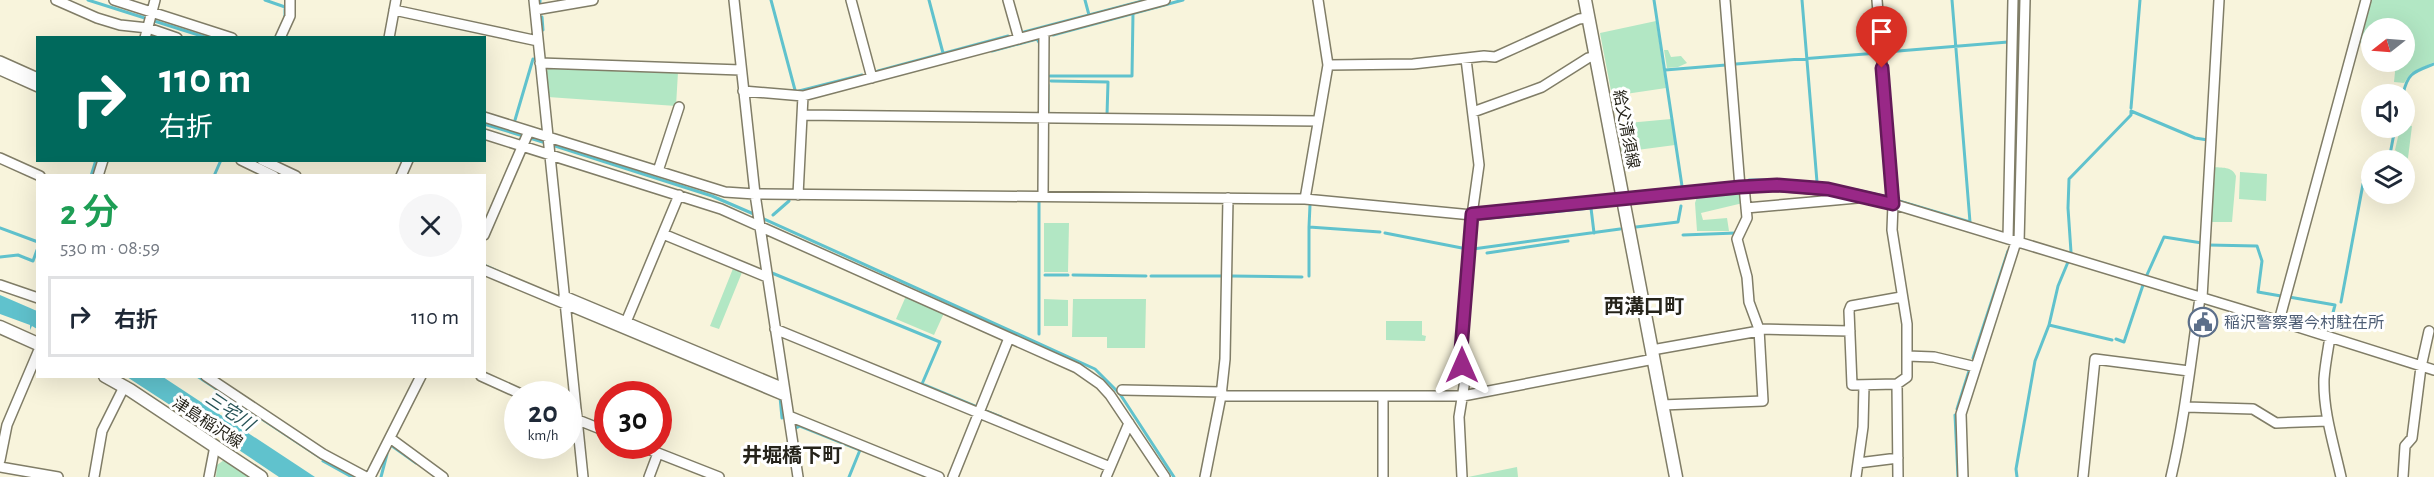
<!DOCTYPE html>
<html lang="ja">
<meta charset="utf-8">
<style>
body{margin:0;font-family:"Alegreya Sans","Noto Sans JP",sans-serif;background:#f6f6f7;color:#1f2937;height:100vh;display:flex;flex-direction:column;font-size:22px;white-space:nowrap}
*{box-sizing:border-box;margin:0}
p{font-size:20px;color:#747a83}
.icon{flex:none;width:33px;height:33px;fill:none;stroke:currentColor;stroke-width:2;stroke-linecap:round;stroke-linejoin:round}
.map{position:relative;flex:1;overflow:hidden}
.sheet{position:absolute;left:36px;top:174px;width:450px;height:204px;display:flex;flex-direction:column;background:#fff;border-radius:0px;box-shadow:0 6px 24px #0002}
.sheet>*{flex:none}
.hud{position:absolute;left:36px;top:36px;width:450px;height:126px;border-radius:0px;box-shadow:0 6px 24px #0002;background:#00695c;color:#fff;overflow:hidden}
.needle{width:39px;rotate:253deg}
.tools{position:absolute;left:2361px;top:18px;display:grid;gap:12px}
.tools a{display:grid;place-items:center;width:54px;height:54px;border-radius:50%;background:#fff;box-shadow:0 6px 24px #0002;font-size:30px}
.speed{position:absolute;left:504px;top:381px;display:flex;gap:12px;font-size:30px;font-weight:700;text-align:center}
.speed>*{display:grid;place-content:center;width:78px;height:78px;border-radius:50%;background:#fff;box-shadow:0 6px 24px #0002;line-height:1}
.speed small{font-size:15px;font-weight:400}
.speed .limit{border:9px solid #d22;background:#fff;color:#111}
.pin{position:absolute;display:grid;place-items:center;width:51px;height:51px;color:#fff;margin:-62px -26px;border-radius:50% 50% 50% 0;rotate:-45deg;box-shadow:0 0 6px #0007}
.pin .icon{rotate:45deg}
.me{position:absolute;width:66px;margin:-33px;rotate:0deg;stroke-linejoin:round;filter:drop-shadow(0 0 4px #0008)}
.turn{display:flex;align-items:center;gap:21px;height:126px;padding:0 24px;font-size:27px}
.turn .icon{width:78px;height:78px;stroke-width:2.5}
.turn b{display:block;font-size:42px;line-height:51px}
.round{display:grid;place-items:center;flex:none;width:63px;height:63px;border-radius:32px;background:#f6f6f7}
.overview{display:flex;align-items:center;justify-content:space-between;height:102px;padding:0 24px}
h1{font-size:36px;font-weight:600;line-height:45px;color:#1e9e55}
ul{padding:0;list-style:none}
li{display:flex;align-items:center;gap:18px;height:81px;margin:0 12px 9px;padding:0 12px;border:3px solid #e0e1e3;border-radius:0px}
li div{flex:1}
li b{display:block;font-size:22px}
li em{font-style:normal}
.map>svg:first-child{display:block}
.green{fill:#b2e7c4}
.water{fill:#60c2cd}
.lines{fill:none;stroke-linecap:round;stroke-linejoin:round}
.stream{stroke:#60c2cd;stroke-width:3}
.minor-casing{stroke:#807d67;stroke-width:12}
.major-casing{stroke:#807d67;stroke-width:15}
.minor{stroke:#fff;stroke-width:9}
.major{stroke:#fff;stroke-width:12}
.route-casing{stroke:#631a58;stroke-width:15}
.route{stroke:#992887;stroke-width:10}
.labels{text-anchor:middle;stroke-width:6;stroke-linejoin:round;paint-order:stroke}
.street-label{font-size:16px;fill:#26241b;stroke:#fff}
.service-label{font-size:16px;fill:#4e5e75;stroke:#fff;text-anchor:start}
.water-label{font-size:18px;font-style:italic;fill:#265357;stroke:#fff}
.quarter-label{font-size:20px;font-weight:bold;fill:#26241b;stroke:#fff}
</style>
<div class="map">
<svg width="2434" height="477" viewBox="0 0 2434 477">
<rect width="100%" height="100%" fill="#f8f4dc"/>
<!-- green -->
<path class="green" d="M2369 0H2434V62L2411 73 2404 83 2394 82 2396 62H2404V28H2372L2371 42 2358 43Z
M1656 21 1666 88 1612 96 1600 33Z
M1664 50H1668L1671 57 1681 56 1687 63 1678 67 1667 68Z
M549 68 678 72 676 106 548 97 546 72Z
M1671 119 1675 145 1622 152 1617 124Z
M2405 121H2407V125L2412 126 2408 158 2405 162 2400 154 2395 150 2400 128H2404Z
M2212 167C2222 168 2232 166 2236 176L2232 222H2209Z
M2240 172 2267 174 2266 201 2239 199Z
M1739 192 1742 193 1743 203 1701 213 1703 220 1727 218 1729 231H1697L1695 203 1697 197Z
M1044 223H1069L1068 272H1044Z
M734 266 743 270 719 329 710 326Z
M906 296 944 313 934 335 896 319Z
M1044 299 1068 300V326H1044Z
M1073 299H1146L1145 348H1107V337H1072Z
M1386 321H1422V335L1426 336 1425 341 1386 340Z
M224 460 228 461 252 477H216L217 465Z
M1517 467 1518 477H1468Z"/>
<!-- water -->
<path class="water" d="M0 295 37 311V329L32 326 30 330V325L0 314Z
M127 377H163L315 477H279L218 436 215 438 216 435Z"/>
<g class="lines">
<!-- stream -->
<path class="stream" d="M88 0 208 38
M265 0 285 7V17
M540 0V2
M771 0 795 90
M929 0 943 53
M1085 0 1089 15
M1654 0 1682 186
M1802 0 1817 182
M542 17 543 30
M1024 32 1146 0
M1053 35 1183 0
M992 51 1037 39 1040 44
M1886 52 2008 42
M1736 64 1878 53
M1665 70 1726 65
M878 71 1008 36
M1050 76H1132L1133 13
M1051 81 1108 82 1107 115
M799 91 862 75
M2403 94C2408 72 2414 72 2434 64
M2131 108 2140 0
M1048 111V85
M515 120 533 59
M484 124 546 143
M552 145 712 196 756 215
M2389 160 2395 128
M254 161 267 167
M91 176 96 160
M214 176 221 160
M1749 180C1797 179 1841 185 1887 197
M2363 180 2372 179
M1039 201V334
M1899 201 1970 222 1952 0
M1310 205 1309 227 1380 232
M773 215 789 201
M762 218 1095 369 1120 394 1174 477
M1490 218 1591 208 1594 233
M1636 227 1678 222 1681 206
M0 228 38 242
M1385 233 1467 249
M2013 234 2019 0
M1683 235 1736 233
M2208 245 2257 246 2262 261 2258 292 2281 296
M1473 246V249L1620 229
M2071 252 2068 208 2069 179 2131 115V111L2195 138 2208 140
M1487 253 1568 241
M0 257 18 255 33 261 37 250
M484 265 502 273
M772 273 940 342 922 384 977 407
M1045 275H1068
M1073 275 1146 276
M1151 276H1223
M1231 276 1302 277
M1309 276V227
M2146 277 2164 237 2202 243
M2289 297 2335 305 2328 332
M2341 302 2363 184
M2049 325 2112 340
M2116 339 2124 342 2143 285
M1973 358 2008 251
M197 376 321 458
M780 397 782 418
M1957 409 1969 371
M983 410 1001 417
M1955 415 1958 477
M796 428 800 426 860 450 849 477
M392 446 416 463
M323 461 352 477
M381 477 387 454
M2017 477 2016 469 2035 361 2049 325 2058 286 2068 262"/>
<!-- minor casing -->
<g class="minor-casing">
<path id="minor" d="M56 0 97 18 120 25 148 28 177 38
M114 0 232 38
M534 0 583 477
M734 0 755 194 798 477
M851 0 872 78
M1008 0 1019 39
M1725 0 1740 187
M1877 0 1893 204 1892 230 1907 324V377L1897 384 1898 477
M394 10 538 41
M535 10 593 0
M145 38 155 0
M280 38 290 16V0
M389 38 396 0
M0 61 38 78
M540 63 741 70
M1328 65 1413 64 1484 56 1495 57 1579 19 1588 18
M0 70 38 87
M743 91 803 96 1165 0
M1473 112 1542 87 1588 58 1596 56
M802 115 1318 121
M484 117 529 131
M484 134 721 209 1077 368 1100 384 1110 395 1165 477
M0 158 40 176
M241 160 274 176
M262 160 296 176
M658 171 679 107
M98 176 103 160
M401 176 408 160
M798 195 803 96
M1043 196 1044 32
M1305 199 1328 65 1318 0
M1746 208 1857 198
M663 234 767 277
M484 235 529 131 725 192 755 194 1305 199 1472 215 1740 187C1797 184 1838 191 1893 204L2279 321 2434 370
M2008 239 2013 0
M2019 243 2025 0
M484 270 785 396
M0 285 38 298
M564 296 784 388
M2202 298 2219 0
M2279 321 2366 0
M626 322 679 195
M775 329 1110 467
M1759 329 1850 331
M2330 337C2328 350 2325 365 2324 379 2323 412 2334 445 2341 477
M1652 350 1759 331
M1907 356 1934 357 1976 367
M206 376 323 454 366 477
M481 376 521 394
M1897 384 1852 385 1849 311 1851 306 1901 297
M1122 390 1222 392
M1221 396H1463L1654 359
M1383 396V477
M1662 405 1763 401 1759 329 1749 302 1747 277 1737 239 1747 218 1744 186
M2186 407 2253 409 2276 423 2328 421
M568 416 608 432
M789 416 939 477
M390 438 443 477
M640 446 719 477
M0 460 7 425 38 352
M1858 463 1898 458
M0 467 58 477
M94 477 102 431 124 387
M209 477 215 446
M370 477 421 376
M649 477 658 453
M953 477 1009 338
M1106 477 1129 423
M1205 477 1221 396 1225 359 1228 198
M1462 477 1459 417 1465 380 1461 350 1472 215 1479 165 1466 59
M1856 477 1863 427 1864 385
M1963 477 1961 414 2016 242
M2083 477 2095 359 2189 371
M2171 477C2185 418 2191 358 2200 298
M2403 477 2405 446 2412 438 2421 367 2429 331"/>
</g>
<!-- major casing -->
<g class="major-casing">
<path id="major" d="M1585 0 1676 477
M0 327 38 344
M105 376 130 390 261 477"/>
</g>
<!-- minor -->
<use href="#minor" class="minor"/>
<!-- major -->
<use href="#major" class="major"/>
</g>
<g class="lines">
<!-- route casing -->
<g class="route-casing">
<path id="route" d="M1462 365 1461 350 1472 214 1740 187 1777 185 1828 189 1893 204 1882 68"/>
</g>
<!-- route -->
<use href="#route" class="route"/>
</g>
<!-- icons -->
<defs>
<g id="civic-ring" transform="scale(1.5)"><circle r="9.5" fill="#fff" stroke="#5c6f8a" stroke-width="1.5"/><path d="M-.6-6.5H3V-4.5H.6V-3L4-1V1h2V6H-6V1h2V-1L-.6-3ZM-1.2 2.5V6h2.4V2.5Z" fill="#5c6f8a"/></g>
</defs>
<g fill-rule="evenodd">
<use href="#civic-ring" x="2203" y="322"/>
</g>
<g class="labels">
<!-- street labels -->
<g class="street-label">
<text transform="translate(1627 129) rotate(79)" y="6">給父清須線</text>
<text transform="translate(208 422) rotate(33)" y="6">津島稲沢線</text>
</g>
<!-- service labels -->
<g class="service-label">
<text x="2224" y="328">稲沢警察署今村駐在所</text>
</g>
<!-- water labels -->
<g class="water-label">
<text transform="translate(230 411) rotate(34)" y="6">三宅川</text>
</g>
<!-- quarter labels -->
<g class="quarter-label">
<text x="1644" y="313">西溝口町</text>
<text x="792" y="462">井堀橋下町</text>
</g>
</g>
</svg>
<div class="tools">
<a><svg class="needle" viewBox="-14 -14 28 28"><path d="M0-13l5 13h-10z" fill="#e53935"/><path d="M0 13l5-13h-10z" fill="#747a83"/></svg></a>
<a><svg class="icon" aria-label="sound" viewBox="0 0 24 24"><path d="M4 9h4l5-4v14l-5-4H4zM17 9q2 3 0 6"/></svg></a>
<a><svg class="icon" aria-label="layers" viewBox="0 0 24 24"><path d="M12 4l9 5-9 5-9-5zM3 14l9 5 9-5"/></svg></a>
</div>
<div class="speed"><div>20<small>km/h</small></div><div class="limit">30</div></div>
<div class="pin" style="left:1882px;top:68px;background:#d93025"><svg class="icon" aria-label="arrive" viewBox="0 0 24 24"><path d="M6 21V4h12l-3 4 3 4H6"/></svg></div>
<svg class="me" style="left:1462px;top:365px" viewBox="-20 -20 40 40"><path d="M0-17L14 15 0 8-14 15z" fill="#992887" stroke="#fff" stroke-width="4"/></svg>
<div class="hud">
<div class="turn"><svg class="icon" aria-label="right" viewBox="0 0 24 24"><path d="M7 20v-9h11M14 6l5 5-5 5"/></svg><div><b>110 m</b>右折</div></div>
</div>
<section class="sheet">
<div class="overview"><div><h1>2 分</h1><p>530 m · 08:59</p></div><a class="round"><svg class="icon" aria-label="close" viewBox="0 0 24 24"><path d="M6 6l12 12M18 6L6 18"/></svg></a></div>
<ul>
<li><svg class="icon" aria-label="right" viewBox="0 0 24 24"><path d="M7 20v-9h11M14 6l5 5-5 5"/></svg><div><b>右折</b></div><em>110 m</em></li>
</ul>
</section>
</div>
